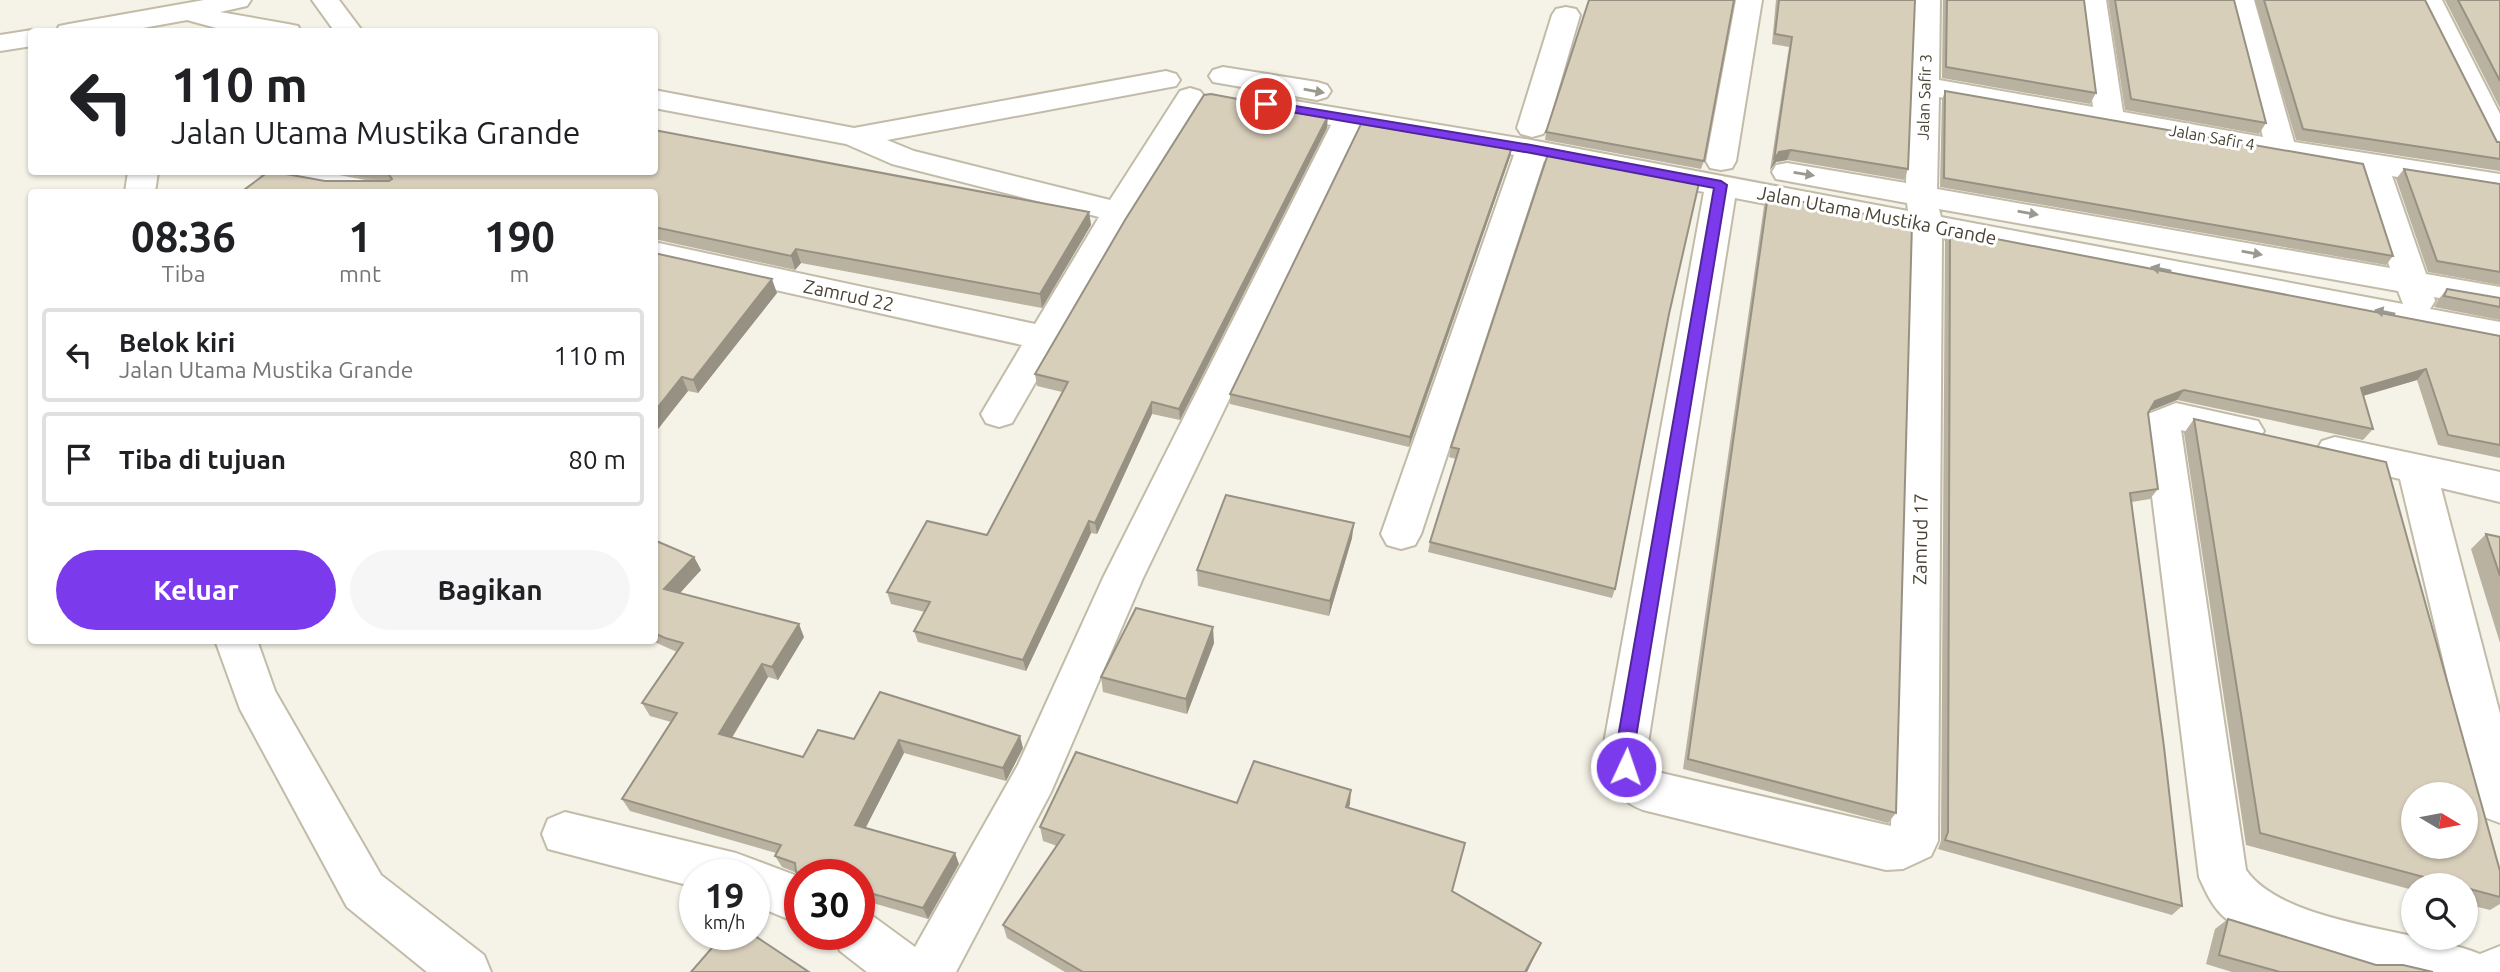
<!DOCTYPE html>
<html lang="id">
<style>
body{margin:0;font-family:Ubuntu,sans-serif;background:#f6f6f6;color:#202124;height:100vh;display:flex;flex-direction:column;font-size:26px;white-space:nowrap}
*{box-sizing:border-box;margin:0}
p{font-size:23px;color:#757577}
.icon{flex:none;width:38px;height:38px;fill:none;stroke:currentColor;stroke-width:2;stroke-linecap:round;stroke-linejoin:round}
.map{position:relative;flex:1;overflow:hidden}
.drawer{position:absolute;left:28px;top:189px;width:630px;height:455px;display:flex;flex-direction:column;background:#fff;border-radius:7px;box-shadow:0 2px 5px #0004}
.drawer>*{flex:none}
.hud{position:absolute;left:28px;top:28px;width:630px;height:147px;border-radius:7px;box-shadow:0 2px 5px #0004;background:#fff;color:#202124;overflow:hidden}
.needle{width:46px;rotate:100deg}
.tools{position:absolute;left:2401px;top:782px;display:grid;gap:14px}
.tools a{display:grid;place-items:center;width:77px;height:77px;border-radius:50%;background:#fff;box-shadow:0 2px 5px #0004;font-size:35px}
.speed{position:absolute;left:679px;top:859px;display:flex;gap:14px;font-size:35px;font-weight:700;text-align:center}
.speed>*{display:grid;place-content:center;width:91px;height:91px;border-radius:50%;background:#fff;box-shadow:0 2px 5px #0004;line-height:1}
.speed small{font-size:18px;font-weight:400}
.speed .limit{border:10px solid #d22;background:#fff;color:#111}
.pin{position:absolute;display:grid;place-items:center;width:60px;height:60px;color:#fff;margin:-30px;border:4px solid #fff;border-radius:50%;box-shadow:0 2px 7px #0007}
.me{position:absolute;width:77px;margin:-38px;rotate:3deg;stroke-linejoin:round;filter:drop-shadow(0 0 5px #0008)}
.turn{display:flex;align-items:center;gap:24px;height:147px;padding:0 28px;font-size:32px}
.turn .icon{width:91px;height:91px;stroke-width:2.5}
.turn b{display:block;font-size:49px;line-height:60px}
.eta{display:flex;justify-content:space-evenly;align-items:center;height:119px;text-align:center}
.eta b{font-size:42px;font-weight:700;line-height:49px}
.primary-button{display:flex;gap:14px;margin-top:auto;padding:14px 28px}
.primary-button a{flex:1;height:80px;border-radius:42px;background:#7c3aed;color:#fff;font-size:28px;font-weight:700;line-height:80px;text-align:center}
.primary-button a+a{background:#f6f6f6;color:#202124}
ul{padding:0;list-style:none}
li{display:flex;align-items:center;gap:21px;height:94px;margin:0 14px 10px;padding:0 14px;border:4px solid #e0e0e0;border-radius:7px}
li div{flex:1}
li b{display:block;font-size:26px}
li em{font-style:normal}
.map>svg:first-child{display:block}
.lines{fill:none;stroke-linecap:round;stroke-linejoin:round}
.minor-casing{stroke:#c2bba8;stroke-width:4}
.minor{fill:#fff;fill-rule:evenodd}
.wall{fill:#bab2a1}
.shaded-wall{fill:#979183}
.building{fill:#d8cfbb;stroke:#979183;stroke-width:2;fill-rule:evenodd}
.oneway{fill:#9b9890}
.route{fill:#7c3aed;stroke:#51269a;stroke-width:2}
.labels{text-anchor:middle;stroke-width:6;stroke-linejoin:round;paint-order:stroke}
.far-street-label{font-size:16px;fill:#494335;stroke:#fff}
.street-label{font-size:19px;fill:#494335;stroke:#fff}
</style>
<div class="map">
<svg width="2500" height="972" viewBox="0 0 2500 972">
<rect width="100%" height="100%" fill="#f5f2e7"/>
<g class="lines">
<!-- minor casing -->
<g class="minor-casing">
<path id="minor" d="M204 0H251L247 6 220 12 288 24 298 26 301 32H231L187 20 121 32H56L59 26 69 24Z
M312 0H339L363 32H335Z
M1736 0H1762L1736 161 1732 168 1721 170 1710 168 1706 161Z
M1914 0H1940L1939 80 2093 107 2080 0H2106L2123 112 2263 137 2228 0H2254L2294 142 2500 174V194L2392 176 2426 274 2500 287V309L2434 297 2435 301 2430 309 2500 322V346L1942 238 1938 841 1931 856 1903 869 1886 870 1643 810C1612 798 1603 774 1604 743L1704 192 1544 161 1421 534 1415 545 1401 549 1387 545 1381 534 1514 155 1359 130 1143 578 1051 792 956 972H867L840 951 833 934H859V911L874 917 915 947 1018 765 1103 578 1331 125 1267 113 1262 107 1267 101 1277 98 1531 140 1908 211 1907 203 1787 181 1776 179 1772 172 1776 165 1787 163 1906 183ZM1939 97 2359 171 2390 268 1937 189ZM1735 198 1910 232 1891 826 1657 772 1649 761 1648 743ZM1939 209 2398 291 2403 304 1941 217Z
M2416 0H2442L2500 114V153L2489 150 2485 144Z
M1566 7 1576 9 1580 15 1547 128 1543 134 1532 137 1521 134 1517 128 1552 15 1556 9Z
M32 30 39 32H32V46L0 51V35Z
M1223 67 1317 82 1327 85 1331 91 1327 97 1317 100 1213 82 1209 76 1213 70Z
M1166 71 1176 74 1180 80 1176 86 887 140 914 151 1110 200 1180 91 1190 88 1200 91 1205 97 1134 212 1012 423 999 427 986 423 981 414 1022 345 654 263V242L1035 324 1099 217 892 164 846 144 654 108V90L854 128Z
M128 172H158L155 192H125Z
M261 172H323L392 185 397 192H334L265 179Z
M2176 403 2258 421 2264 431 2258 441 2245 445 2181 430 2246 870C2284 925 2421 930 2480 954L2500 946V972H2362C2325 962 2247 941 2221 914 2211 904 2205 890 2199 877L2143 423 2148 414Z
M2335 437 2500 472V502L2441 488 2500 714V823L2484 817 2477 802 2400 479 2322 461 2316 451 2322 441Z
M215 640H257L275 691 381 875 484 955 491 972H427L347 907 240 709Z
M565 812 736 853 800 877V924L754 905V875H695V887L548 849 542 834 548 819Z"/>
</g>
<!-- minor -->
<use href="#minor" class="minor"/>
</g>
<!-- wall -->
<path class="wall" d="M1776 0H1915L1908 169 1904 180 1787 160 1776 162 1770 170 1789 47 1772 44Z
M1943 0H2084L2096 93 2090 104 1942 78Z
M2108 0H2234L2266 123 2259 134 2125 110Z
M2255 0H2425L2497 142H2500V171L2296 140Z
M2445 0H2500V108Z
M1945 91 2393 256 2386 265 1940 187 1942 100Z
M1327 128 1180 420 1152 414 1097 534 1091 533 1026 671 918 642 914 631 925 612 891 604 887 592 987 535 1062 392 1037 386 1035 374Z
M1546 132 1704 161 1701 169 1545 140Z
M1512 147 1510 157 1409 447 1230 404V394Z
M2404 169 2500 184V285L2428 272 2396 179Z
M334 172H654L1089 212 1091 225 1042 308 801 263 795 270 654 239V192L325 181H381Z
M1768 195 1896 813 1888 823 1683 769 1764 206Z
M1950 230 2500 336V458L2438 445 2417 380 2363 396 2373 429 2363 440 2177 400 2149 411 2148 413 2158 489 2150 499 2132 502 2182 906 2172 915 1938 849 1941 841 1945 241Z
M654 253 777 293 698 393 688 391 654 434Z
M2447 289 2500 298V320L2434 307 2438 300Z
M1669 314 1615 589 1612 598 1428 552 1430 542 1456 459 1449 457 1451 447Z
M2194 419 2500 871V904L2490 910 2466 904V886H2413V890L2246 845 2184 433Z
M2486 534 2500 537V643L2471 549Z
M1352 538 1329 616 1198 586 1197 570Z
M654 540 694 557 701 570 679 593 804 637 778 680 768 677 732 738 803 757 854 739 880 692 1023 748 1006 781 904 753 865 828 959 864 928 919 859 899V875H800V878L797 873 782 867 775 856 776 853 630 811 622 799 671 722 650 716 642 703 677 652 650 640H654Z
M1214 643 1187 714 1103 692 1101 677Z
M1237 803 1350 804 1348 808 1453 891 1541 943 1527 972H1065L1007 938 1003 925 1057 846 1043 841 1040 827Z
M2228 919 2376 965 2433 972H2232L2206 964 2215 929Z"/>
<!-- shaded-wall -->
<path class="shaded-wall" d="M1328 116 1327 128 1180 420 1179 409Z
M1512 147 1510 157 1409 447 1410 437Z
M1791 150 1787 160 1776 162 1770 170 1774 160 1779 152Z
M1089 212 1091 225 1042 308 1040 294Z
M796 249 801 263 795 270 791 256Z
M772 279 777 293 698 393 693 380Z
M2426 369 2417 380 2352 399 2361 388Z
M682 377 688 391 654 434V412Z
M2184 390 2177 400 2147 412 2155 401Z
M1152 402V414L1097 534 1095 523Z
M1089 521 1091 533 1026 671 1023 660Z
M1354 523 1352 538 1329 616 1330 601Z
M694 557 701 570 671 603 664 589Z
M799 624 804 637 778 680 772 667Z
M1213 627 1214 643 1187 714 1186 699Z
M762 664 768 677 726 747 719 734Z
M1020 736 1023 748 1006 781 1003 768Z
M899 740 904 753 861 837 855 825Z
M1351 790 1350 804 1344 821 1346 807Z
M955 853 959 864 928 919 923 908Z
M1541 943 1527 972H1525Z"/>
<!-- building -->
<path class="building" d="M1589 0H1734L1704 161 1546 132Z
M1779 0H1915L1908 169 1791 150 1779 152 1774 160 1792 37 1775 34Z
M1947 0H2084L2096 93 1946 67Z
M2115 0H2234L2266 123 2131 99Z
M2264 0H2425L2497 142H2500V159L2303 129Z
M2458 0H2500V81Z
M1945 91 2363 164 2393 256 1944 178Z
M1211 94 1328 116 1179 409 1152 402 1095 523 1089 521 1023 660 914 631 930 602 887 592 927 521 987 535 1068 382 1035 374 1125 220 1204 95Z
M1361 124 1512 147 1410 437 1230 394Z
M654 130 1089 212 1040 294 796 249 791 256 654 227V192H241L268 172H275L325 181H389L392 179 387 172H654Z
M1548 154 1699 183 1669 314 1615 589 1430 542 1459 449 1451 447Z
M2404 169 2500 184V272L2437 261Z
M1768 195 1912 223 1896 813 1688 759Z
M1950 230 2500 336V445L2448 435 2426 369 2361 388 2373 429 2184 390 2155 401 2148 413 2158 489 2130 493 2164 747 2182 906 1945 840 1948 832Z
M654 253 772 279 693 380 682 377 654 412Z
M2447 289 2500 298V307L2444 296Z
M2194 419 2386 462 2500 871V897L2466 888V886H2457L2260 833ZM2413 794H2466V847H2413Z
M1226 495 1354 523 1330 601 1197 570Z
M2486 534 2500 537V576Z
M654 540 694 557 664 589 799 624 772 667 762 664 719 734 803 757 818 730 854 739 880 692 1020 736 1003 768 899 740 855 825 955 853 923 908 859 890V875H808L796 872 795 863 775 856 781 845 622 799 677 713 642 703 683 643 665 638 654 633Z
M1136 608 1213 627 1186 699 1101 677Z
M1076 752 1237 803 1254 761 1351 790 1346 807 1465 843 1452 891 1541 943 1525 972H1083L1003 925 1064 835 1040 827Z
M2228 919 2376 965H2403L2433 972H2280L2219 955Z
M724 934H752L809 972H691Z"/>
<!-- one-way arrows -->
<defs><path id="oneway-solid" d="M-6-.8H1V-3.2L6.5 0L1 3.2V.8H-6Z" transform="scale(1.75)"/></defs>
<g class="oneway">
<use href="#oneway-solid" transform="translate(1314 91) rotate(10)"/>
<use href="#oneway-solid" transform="translate(1804 174) rotate(9)"/>
<use href="#oneway-solid" transform="translate(2028 213) rotate(10)"/>
<use href="#oneway-solid" transform="translate(2252 253) rotate(10)"/>
<use href="#oneway-solid" transform="translate(2161 269) rotate(-169)"/>
<use href="#oneway-solid" transform="translate(2385 312) rotate(-169)"/>
</g>
<!-- route -->
<path class="route" d="M1266 101 1531 145 1721 181 1727 185 1635 743V767L1633 773 1626 775 1619 773 1617 767V743L1714 188 1531 153 1261 107 1260 104Z"/>
<g class="labels">
<!-- far-street labels -->
<g class="far-street-label">
<text transform="translate(1924 97) rotate(-88)" y="6">Jalan Safir 3</text>
<text transform="translate(2212 137) rotate(10)" y="6">Jalan Safir 4</text>
</g>
<!-- street labels -->
<g class="street-label">
<text transform="translate(1877 215) rotate(11)" y="7">Jalan Utama Mustika Grande</text>
<text transform="translate(849 295) rotate(12)" y="7">Zamrud 22</text>
<text transform="translate(1920 539) rotate(-89)" y="7">Zamrud 17</text>
</g>
</g>
</svg>
<div class="tools">
<a><svg class="needle" viewBox="-14 -14 28 28"><path d="M0-13l5 13h-10z" fill="#e53935"/><path d="M0 13l5-13h-10z" fill="#757577"/></svg></a>
<a><svg class="icon" aria-label="search" viewBox="0 0 24 24"><circle cx="10" cy="10" r="6"/><path d="M15 15l6 6"/></svg></a>
</div>
<div class="speed"><div>19<small>km/h</small></div><div class="limit">30</div></div>
<div class="pin" style="left:1266px;top:104px;background:#d93025"><svg class="icon" aria-label="arrive" viewBox="0 0 24 24"><path d="M6 21V4h12l-3 4 3 4H6"/></svg></div>
<svg class="me" style="left:1626px;top:767px" viewBox="-20 -20 40 40"><circle r="17" fill="#7c3aed" stroke="#fff" stroke-width="3"/><path d="M0-11L8 9 0 5-8 9z" fill="#fff"/></svg>
<div class="hud">
<div class="turn"><svg class="icon" aria-label="left" viewBox="0 0 24 24"><path d="M17 20v-9H6M10 6l-5 5 5 5"/></svg><div><b>110 m</b>Jalan Utama Mustika Grande</div></div>
</div>
<section class="drawer">
<div class="eta">
<div><b>08:36</b><p>Tiba</p></div>
<div><b>1</b><p>mnt</p></div>
<div><b>190</b><p>m</p></div>
</div>
<ul>
<li><svg class="icon" aria-label="left" viewBox="0 0 24 24"><path d="M17 20v-9H6M10 6l-5 5 5 5"/></svg><div><b>Belok kiri</b><p>Jalan Utama Mustika Grande</p></div><em>110 m</em></li>
<li><svg class="icon" aria-label="arrive" viewBox="0 0 24 24"><path d="M6 21V4h12l-3 4 3 4H6"/></svg><div><b>Tiba di tujuan</b></div><em>80 m</em></li>
</ul>
<div class="primary-button"><a>Keluar</a><a>Bagikan</a></div>
</section>
</div>
